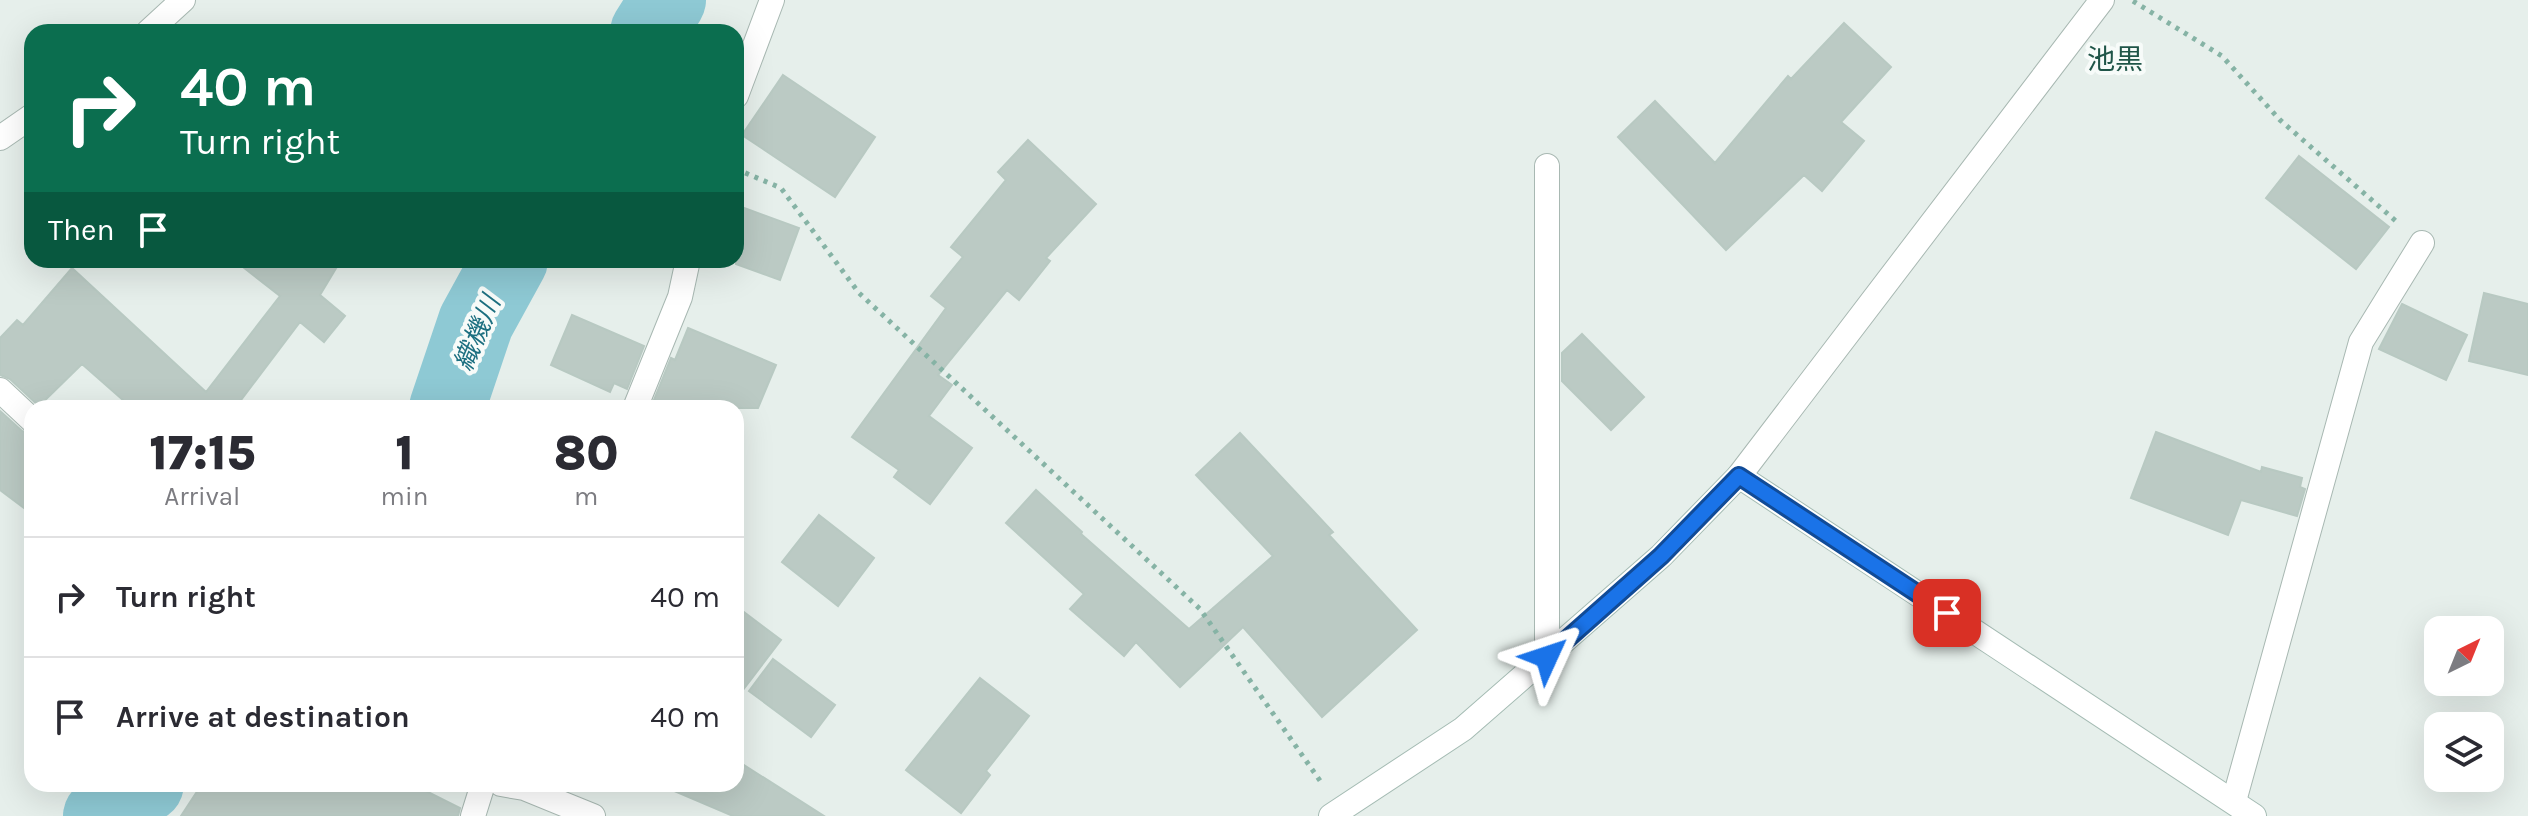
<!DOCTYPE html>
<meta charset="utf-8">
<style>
body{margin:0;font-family:Karla,"Noto Sans JP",sans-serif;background:#f7f7f7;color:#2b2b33;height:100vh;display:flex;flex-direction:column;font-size:30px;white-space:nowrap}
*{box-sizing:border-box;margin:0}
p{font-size:26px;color:#7c7c81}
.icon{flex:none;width:44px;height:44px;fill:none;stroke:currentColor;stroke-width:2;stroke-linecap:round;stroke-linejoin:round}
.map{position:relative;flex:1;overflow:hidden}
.details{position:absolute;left:24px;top:400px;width:720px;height:392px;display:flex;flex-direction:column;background:#fff;border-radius:24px;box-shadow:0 8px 32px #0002}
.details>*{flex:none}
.guide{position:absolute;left:24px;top:24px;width:720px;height:244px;border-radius:24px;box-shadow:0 8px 32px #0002;background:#0b6e4f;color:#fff;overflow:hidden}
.needle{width:52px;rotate:43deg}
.tools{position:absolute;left:2424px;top:616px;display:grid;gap:16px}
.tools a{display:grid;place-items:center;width:80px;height:80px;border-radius:16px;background:#fff;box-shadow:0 8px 32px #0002;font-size:40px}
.pin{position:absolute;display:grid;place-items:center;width:68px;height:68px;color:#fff;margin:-34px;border-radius:16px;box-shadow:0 4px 12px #0006}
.me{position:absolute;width:88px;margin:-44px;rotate:48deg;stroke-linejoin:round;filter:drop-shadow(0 0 6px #0008)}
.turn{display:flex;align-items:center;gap:28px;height:168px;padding:0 24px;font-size:36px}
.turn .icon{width:104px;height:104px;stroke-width:2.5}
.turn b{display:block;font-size:56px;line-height:68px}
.then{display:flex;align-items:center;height:76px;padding:0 24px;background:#0003;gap:16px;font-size:30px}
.eta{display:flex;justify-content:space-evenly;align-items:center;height:136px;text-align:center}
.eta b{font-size:48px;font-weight:800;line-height:56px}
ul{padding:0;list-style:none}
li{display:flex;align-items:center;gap:24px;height:120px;padding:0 24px;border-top:2px solid #e1e1e2}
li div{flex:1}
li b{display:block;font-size:30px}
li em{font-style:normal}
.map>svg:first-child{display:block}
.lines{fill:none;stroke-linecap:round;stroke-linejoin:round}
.river{stroke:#8ec9d4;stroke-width:76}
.building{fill:#bbcac4;stroke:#b8c9c2;stroke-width:2}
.lane-casing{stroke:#a8b8b2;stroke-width:26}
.street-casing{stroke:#a8b8b2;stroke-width:26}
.secondary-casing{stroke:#a4bbb3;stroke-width:26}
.path{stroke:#86b3a5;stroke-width:5;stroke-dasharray:4 6;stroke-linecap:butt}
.lane{stroke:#fff;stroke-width:24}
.street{stroke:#fff;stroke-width:24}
.secondary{stroke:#fff;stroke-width:24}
.route-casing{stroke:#114b97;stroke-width:20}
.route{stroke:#1a73e8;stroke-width:14}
.labels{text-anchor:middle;stroke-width:8;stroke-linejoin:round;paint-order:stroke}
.water-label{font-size:26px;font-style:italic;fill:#1c6f80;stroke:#f7fbf9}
.quarter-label{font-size:28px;fill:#1f5548;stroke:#f7fbf9}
</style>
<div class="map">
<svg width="2528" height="816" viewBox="0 0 2528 816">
<rect width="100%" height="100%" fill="#e6efeb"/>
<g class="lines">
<!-- river -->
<path class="river" d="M648 32 668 0
M447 408 476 322 510 260
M101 816 146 784"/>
</g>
<!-- building -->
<path class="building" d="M1844 23 1891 67 1841 122 1864 141 1822 191 1804 175 1726 250 1618 137 1655 101 1715 163 1788 76 1791 79Z
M783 75 875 137 835 197 742 135Z
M1028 140 1096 204 1046 258 1050 261 1019 300 1007 290 938 375 952 385 929 416 972 448 930 504 894 477 899 470 852 437 946 308 931 296 963 257 951 247 1006 180 998 172Z
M2299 156 2389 227 2356 269 2266 198Z
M736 205 799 228 780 280 736 264Z
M234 260H341L320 295 345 316 324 342 300 322 235 408H132L82 364 39 406 10 379 0 375V338L17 320 23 325 72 268 206 392 280 296Z
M2484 293 2528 304V375L2469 361Z
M2402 304 2467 335 2446 380 2379 349Z
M572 315 644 346 627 389 614 383 610 392 551 365Z
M688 328 776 365 758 408H672L654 400 671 358 675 360Z
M1582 334 1644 397 1611 430 1562 381V353Z
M0 411 22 431 32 435V514L0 490Z
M2156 432 2261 472 2262 467 2302 478 2300 487 2305 489 2297 516 2241 500 2228 535 2131 498Z
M1240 433 1333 532 1329 535 1417 630 1322 717 1243 627 1180 687 1136 642 1124 656 1070 609 1084 594 1006 523 1036 490 1082 532 1081 534 1189 629 1273 556 1196 475Z
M819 515 874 558 838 606 782 562Z
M736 606 781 640 736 699Z
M773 659 835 705 811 737 749 691Z
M980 678 1029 716 986 771 990 775 961 813 906 770Z
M736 760 824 816H733L658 784H736Z
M202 784H412L460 808 458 816H181Z"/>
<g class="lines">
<!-- lane casing -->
<g class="lane-casing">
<path id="lane" d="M148 32 183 0
M0 138 32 116"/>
</g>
<!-- street casing -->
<g class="street-casing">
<path id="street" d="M736 96 772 0
M1547 166V657
M0 390 32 420
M635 408 680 297 688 260
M1739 476 2102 0
M501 784 524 788 593 816
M2234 801 2361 342 2422 243
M473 816 483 784"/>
</g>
<!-- secondary casing -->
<g class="secondary-casing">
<path id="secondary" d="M1331 816 1463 729 1661 556 1739 476 2254 816"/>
</g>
<!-- path -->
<path class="path" d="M2133 1 2222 56 2280 120 2397 222
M736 169 781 188 859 293 1200 609 1323 785"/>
<!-- lane -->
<use href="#lane" class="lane"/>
<!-- street -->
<use href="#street" class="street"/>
<!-- secondary -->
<use href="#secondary" class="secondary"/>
</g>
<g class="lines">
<!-- route casing -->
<g class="route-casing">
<path id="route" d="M1547 657 1661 556 1739 476 1947 613"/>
</g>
<!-- route -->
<use href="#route" class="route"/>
</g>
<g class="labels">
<!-- water labels -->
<g class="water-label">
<text transform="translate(477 333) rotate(-67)" y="9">織機川</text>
</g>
<!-- quarter labels -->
<g class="quarter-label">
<text x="2115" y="69">池黒</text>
</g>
</g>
</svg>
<div class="tools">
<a><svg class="needle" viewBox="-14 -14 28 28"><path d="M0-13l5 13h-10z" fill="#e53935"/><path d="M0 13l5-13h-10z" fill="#7c7c81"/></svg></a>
<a><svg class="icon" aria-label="layers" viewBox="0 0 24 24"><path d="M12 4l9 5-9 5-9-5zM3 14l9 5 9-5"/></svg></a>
</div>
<div class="pin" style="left:1947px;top:613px;background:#d93025"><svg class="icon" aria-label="arrive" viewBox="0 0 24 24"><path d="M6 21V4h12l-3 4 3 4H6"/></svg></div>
<svg class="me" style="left:1547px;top:657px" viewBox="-20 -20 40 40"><path d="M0-17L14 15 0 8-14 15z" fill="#1a73e8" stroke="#fff" stroke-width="4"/></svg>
<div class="guide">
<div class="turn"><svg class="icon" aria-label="right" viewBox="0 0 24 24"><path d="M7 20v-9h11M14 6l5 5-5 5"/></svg><div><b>40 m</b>Turn right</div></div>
<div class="then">Then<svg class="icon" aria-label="arrive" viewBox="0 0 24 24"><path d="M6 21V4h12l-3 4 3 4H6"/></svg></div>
</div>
<section class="details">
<div class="eta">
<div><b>17:15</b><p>Arrival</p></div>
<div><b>1</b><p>min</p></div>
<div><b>80</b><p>m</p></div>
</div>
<ul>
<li><svg class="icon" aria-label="right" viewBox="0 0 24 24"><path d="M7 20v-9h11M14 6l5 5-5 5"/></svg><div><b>Turn right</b></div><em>40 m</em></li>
<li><svg class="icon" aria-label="arrive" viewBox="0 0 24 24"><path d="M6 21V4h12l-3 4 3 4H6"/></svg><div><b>Arrive at destination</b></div><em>40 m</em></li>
</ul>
</section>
</div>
